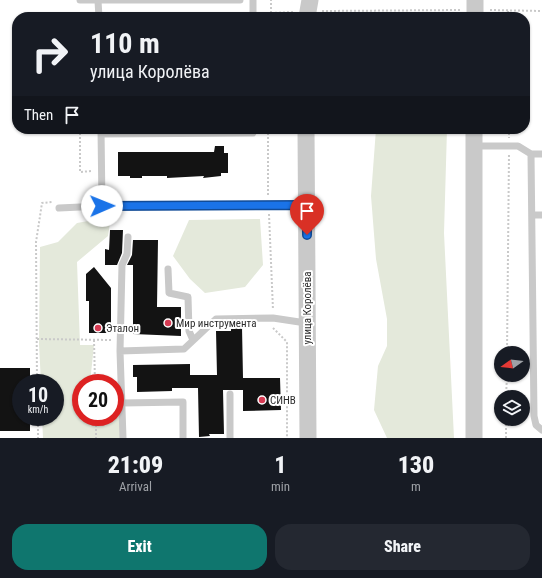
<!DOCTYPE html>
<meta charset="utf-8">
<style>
body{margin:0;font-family:"Roboto Condensed",sans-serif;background:#242831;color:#f1f3f6;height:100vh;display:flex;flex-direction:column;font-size:15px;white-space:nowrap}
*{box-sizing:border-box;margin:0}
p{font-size:13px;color:#9ea1a6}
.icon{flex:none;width:22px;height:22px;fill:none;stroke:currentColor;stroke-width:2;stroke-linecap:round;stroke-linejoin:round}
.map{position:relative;height:438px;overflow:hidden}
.panel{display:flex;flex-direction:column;background:#171b24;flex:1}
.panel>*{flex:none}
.hud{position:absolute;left:12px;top:12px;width:518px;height:122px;border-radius:16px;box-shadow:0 1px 3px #0004;background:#171b24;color:#f1f3f6;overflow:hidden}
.needle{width:26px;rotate:256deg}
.controls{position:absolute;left:494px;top:346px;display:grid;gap:8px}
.controls a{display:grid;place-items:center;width:36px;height:36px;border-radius:50%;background:#171b24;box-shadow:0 1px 3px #0004;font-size:20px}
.speed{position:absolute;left:12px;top:374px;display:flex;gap:8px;font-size:20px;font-weight:700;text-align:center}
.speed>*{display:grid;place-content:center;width:52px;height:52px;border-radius:50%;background:#171b24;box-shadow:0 1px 3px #0004;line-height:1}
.speed small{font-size:10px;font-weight:400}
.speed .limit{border:6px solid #d22;background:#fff;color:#111}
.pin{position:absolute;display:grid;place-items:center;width:34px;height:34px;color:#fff;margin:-41px -17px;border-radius:50% 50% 50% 0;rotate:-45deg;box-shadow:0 0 4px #0007}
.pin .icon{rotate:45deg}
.me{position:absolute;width:44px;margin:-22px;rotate:89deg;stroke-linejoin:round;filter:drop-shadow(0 0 3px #0008)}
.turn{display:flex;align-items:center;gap:14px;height:84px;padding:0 12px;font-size:18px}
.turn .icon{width:52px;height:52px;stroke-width:2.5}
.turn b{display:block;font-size:28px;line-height:34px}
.then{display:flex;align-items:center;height:38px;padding:0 12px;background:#0003;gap:8px;font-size:15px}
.eta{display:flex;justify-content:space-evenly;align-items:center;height:68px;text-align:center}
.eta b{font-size:24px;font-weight:800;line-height:28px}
.cta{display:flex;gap:8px;margin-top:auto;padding:8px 12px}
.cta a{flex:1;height:46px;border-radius:16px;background:#0f766e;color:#fff;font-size:16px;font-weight:800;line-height:46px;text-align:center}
.cta a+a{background:#242831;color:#f1f3f6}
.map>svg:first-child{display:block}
.green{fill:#e4e9db}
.building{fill:#131313}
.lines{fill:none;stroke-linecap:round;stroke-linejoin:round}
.path{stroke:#c9c9c9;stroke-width:2;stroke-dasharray:2 2;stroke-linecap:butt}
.service{stroke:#c9c9c9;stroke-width:7}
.tertiary{stroke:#c9c9c9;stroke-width:17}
.route-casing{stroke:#114b97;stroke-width:10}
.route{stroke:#1a73e8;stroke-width:7}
.poi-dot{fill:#d73b53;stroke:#fff;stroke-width:1.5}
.labels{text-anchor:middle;stroke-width:4;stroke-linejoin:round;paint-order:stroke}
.street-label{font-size:11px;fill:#2c2c2c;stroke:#fff}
.poi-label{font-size:11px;fill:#2c2c2c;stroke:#fff;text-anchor:start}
</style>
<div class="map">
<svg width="542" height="438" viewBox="0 0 542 438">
<rect width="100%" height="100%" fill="#fff"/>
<!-- green -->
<path class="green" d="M376 129H447L444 233 454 438H387L374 410 378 366 387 346V319L376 259 371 196Z
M111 217 108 236 77 262 80 345H94L90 383H81V417H115V414L120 415V438H43L42 417H55V383H41L39 344 40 247 58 242 77 223Z
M260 219 263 265 245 287 205 293 190 279 173 256 189 220Z"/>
<!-- building -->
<path class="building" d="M215 146H224V153H228V173H221V176L203 178 204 176 167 178V176H142V178H130V176H118V152H214Z
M110 230H123L122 253 117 265H105V249L109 250Z
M133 240H158L157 307H181V336L133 334V265H127L132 255Z
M94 267 111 288V333H89V301H86V274Z
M231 327H242L243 378H280L281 410 243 411V390H223L224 434H209L210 436 199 437 198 388H172V391L137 392V377H133V365L190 364V375H217L216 331H231Z
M0 368H30V383H21V417H30V431H0Z"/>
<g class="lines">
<!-- path -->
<path class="path" d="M490 10 542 11
M322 11 462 10
M508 11V17
M271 13 294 12
M271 17V0
M80 129V172L92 171
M268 129V196
M509 129V138
M269 214 273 310
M273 328 287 342V438
M37 339 111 340
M94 340 95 383
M507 353 509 154
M37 383 36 242 42 203 52 202
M506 397 507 375
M38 417V438
M96 417V438
M506 438V419"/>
<!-- service -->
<path class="service" d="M80 0H240
M253 0V17
M98 1 99 17
M101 129 102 206 307 205
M101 134 253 133V129
M475 146H518L531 154 534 416 536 425 542 430
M531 154H542
M59 208 102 206
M532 215H542
M168 269 169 293 188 297 189 331 193 340
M120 351 184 349 216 319 273 318 306 323
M230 394V438
M122 403 183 402V438
M123 438 120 351 122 265 127 254 128 237"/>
<!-- tertiary -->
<path class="tertiary" d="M307 17 310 0
M475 17V0
M306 129 308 438
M474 438V129"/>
</g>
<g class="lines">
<!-- route casing -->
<g class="route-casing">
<path id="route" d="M102 206 307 205V235"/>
</g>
<!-- route -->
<use href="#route" class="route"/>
</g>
<!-- markers -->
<g class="poi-dot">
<circle cx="168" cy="323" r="4"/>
<circle cx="98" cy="328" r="4"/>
<circle cx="262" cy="400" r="4"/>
</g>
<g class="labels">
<!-- street labels -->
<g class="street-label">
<text transform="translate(307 308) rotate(-90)" y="4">улица Королёва</text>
</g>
<!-- poi labels -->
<g class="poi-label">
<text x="176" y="327">Мир инструмента</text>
<text x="106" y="332">Эталон</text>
<text x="270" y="404">СИНВ</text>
</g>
</g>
</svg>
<div class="controls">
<a><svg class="needle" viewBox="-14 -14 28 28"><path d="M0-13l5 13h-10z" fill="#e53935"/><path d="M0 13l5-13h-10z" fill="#9ea1a6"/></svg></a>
<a><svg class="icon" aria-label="layers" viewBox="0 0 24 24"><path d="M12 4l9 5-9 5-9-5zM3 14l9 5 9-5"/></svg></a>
</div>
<div class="speed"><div>10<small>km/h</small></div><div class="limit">20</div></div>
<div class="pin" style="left:307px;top:235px;background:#d93025"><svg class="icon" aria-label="arrive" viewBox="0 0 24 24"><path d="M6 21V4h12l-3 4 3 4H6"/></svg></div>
<svg class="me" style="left:102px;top:206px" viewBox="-20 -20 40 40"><circle r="19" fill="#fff"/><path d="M0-13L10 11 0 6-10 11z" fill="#1a73e8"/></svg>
<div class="hud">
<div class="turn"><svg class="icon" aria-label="right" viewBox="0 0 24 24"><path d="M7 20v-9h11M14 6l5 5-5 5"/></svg><div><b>110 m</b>улица Королёва</div></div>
<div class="then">Then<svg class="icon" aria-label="arrive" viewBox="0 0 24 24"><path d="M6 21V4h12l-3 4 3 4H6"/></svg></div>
</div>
</div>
<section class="panel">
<div class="eta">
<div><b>21:09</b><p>Arrival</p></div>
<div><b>1</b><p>min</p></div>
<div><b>130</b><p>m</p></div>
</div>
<div class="cta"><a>Exit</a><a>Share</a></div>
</section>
